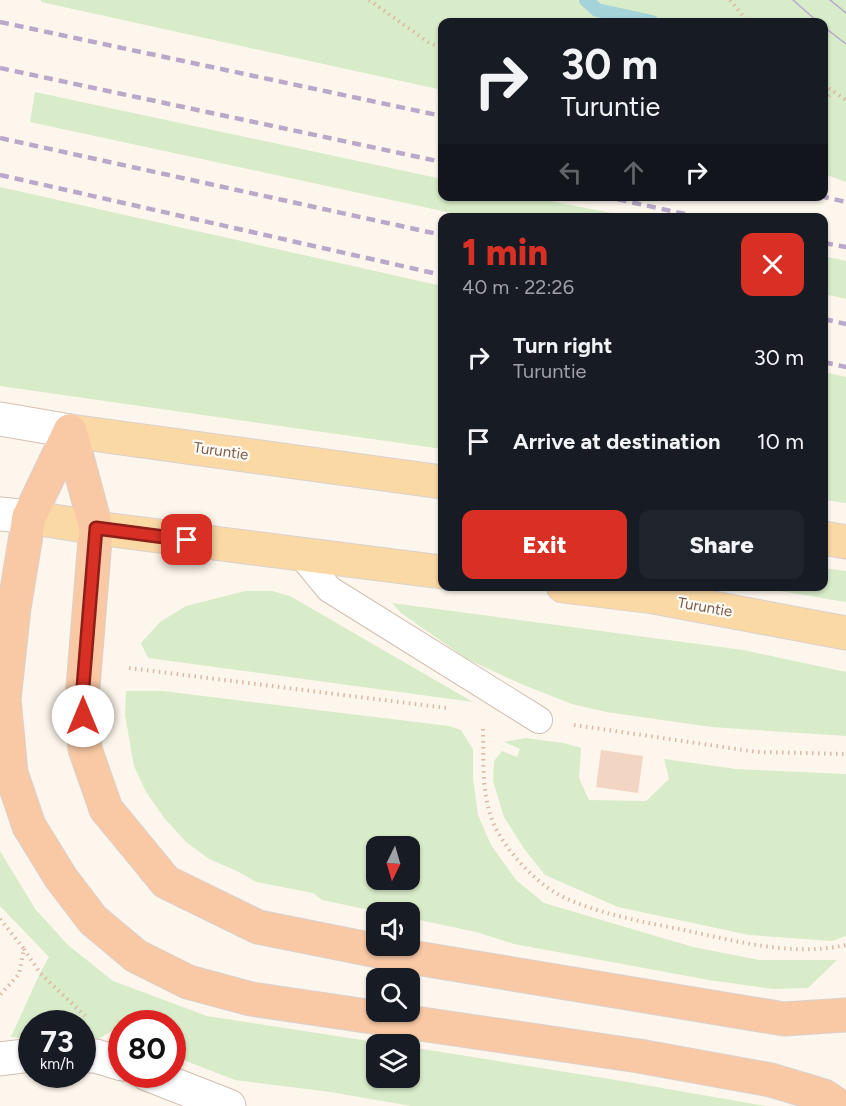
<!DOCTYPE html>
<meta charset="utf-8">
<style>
body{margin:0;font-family:Figtree,sans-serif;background:#20242c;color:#f1f3f6;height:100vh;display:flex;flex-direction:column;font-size:22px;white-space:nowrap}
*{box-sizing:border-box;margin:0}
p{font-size:20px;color:#9ea1a6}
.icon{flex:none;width:33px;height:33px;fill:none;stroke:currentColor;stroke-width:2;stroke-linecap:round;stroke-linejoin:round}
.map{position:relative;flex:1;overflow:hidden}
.side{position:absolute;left:438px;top:213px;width:390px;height:378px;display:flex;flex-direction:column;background:#171b24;border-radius:12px;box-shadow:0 2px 4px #0004}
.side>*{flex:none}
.banner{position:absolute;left:438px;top:18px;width:390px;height:183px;border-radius:12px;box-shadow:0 2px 4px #0004;background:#171b24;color:#f1f3f6;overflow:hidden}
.needle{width:39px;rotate:185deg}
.fabs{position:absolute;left:366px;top:836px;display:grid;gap:12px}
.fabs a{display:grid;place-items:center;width:54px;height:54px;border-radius:12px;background:#171b24;box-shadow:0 2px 4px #0004;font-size:30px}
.speed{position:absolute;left:18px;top:1010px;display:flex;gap:12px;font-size:30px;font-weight:700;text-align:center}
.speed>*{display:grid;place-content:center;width:78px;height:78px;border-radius:50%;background:#171b24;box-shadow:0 2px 4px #0004;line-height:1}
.speed small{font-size:15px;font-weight:400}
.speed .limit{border:9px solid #d22;background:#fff;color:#111}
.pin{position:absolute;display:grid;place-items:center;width:51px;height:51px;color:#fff;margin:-26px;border-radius:12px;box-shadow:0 3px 9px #0006}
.me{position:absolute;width:66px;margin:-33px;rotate:0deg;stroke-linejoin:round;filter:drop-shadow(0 0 4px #0008)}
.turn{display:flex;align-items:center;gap:21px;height:126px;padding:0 24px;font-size:27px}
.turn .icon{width:78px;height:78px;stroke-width:2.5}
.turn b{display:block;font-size:42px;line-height:51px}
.lanes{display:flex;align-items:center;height:57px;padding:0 24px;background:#0003;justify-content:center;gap:30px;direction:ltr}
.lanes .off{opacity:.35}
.round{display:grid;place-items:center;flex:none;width:63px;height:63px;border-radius:12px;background:#20242c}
.headline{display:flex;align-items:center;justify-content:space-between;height:102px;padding:0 24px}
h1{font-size:36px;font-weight:800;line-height:45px;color:#d93025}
.action{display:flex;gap:12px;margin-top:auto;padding:12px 24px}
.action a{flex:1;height:69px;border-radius:12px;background:#d93025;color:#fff;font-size:24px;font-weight:800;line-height:69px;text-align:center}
.action a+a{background:#20242c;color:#f1f3f6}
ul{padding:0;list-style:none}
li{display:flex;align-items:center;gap:18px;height:84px;padding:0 24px}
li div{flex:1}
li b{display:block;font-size:22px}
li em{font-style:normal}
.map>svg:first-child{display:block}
.green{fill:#d8ecc9;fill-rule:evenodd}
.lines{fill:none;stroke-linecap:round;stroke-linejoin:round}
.stream{stroke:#a5d3da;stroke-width:14}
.building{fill:#f3d5c3}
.service-casing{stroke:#d1beb0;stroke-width:28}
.minor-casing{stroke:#d1beb0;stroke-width:35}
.secondary-casing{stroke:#d6c0b0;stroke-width:35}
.primary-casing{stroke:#dad1cd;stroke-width:35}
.trunk-casing{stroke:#dad1cd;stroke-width:35}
.path{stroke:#d9b8a5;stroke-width:4;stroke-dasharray:1.5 4.5;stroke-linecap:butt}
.service{stroke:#fff;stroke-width:26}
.minor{stroke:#fff;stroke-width:33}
.secondary{stroke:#fff;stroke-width:33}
.primary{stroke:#fbd9a5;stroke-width:33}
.trunk{stroke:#f9c8a4;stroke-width:33}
.tram{stroke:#b9a8c9;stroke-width:1.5}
.rail{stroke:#b9a8c9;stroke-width:4.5;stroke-dasharray:9 6;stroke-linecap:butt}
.route-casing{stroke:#8d1f18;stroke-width:15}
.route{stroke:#d93025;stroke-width:10}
.labels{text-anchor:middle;stroke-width:4.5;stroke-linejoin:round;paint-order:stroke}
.street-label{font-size:15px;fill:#7a5c4d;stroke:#fffaf3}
</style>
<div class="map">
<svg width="846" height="1106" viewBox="0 0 846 1106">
<rect width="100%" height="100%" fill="#fdf6ec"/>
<!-- green -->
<path class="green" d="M41 0H846V182L824 174V22H442V90L41 2Z
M35 92 442 179V196L529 197 633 217H470L30 122Z
M0 187 442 286V449L0 386Z
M824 256 846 261V299L824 294Z
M824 372 846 377V503L824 500Z
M824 568 846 571V602L756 587 824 586Z
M245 591H272L290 596 473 702 148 658 141 643 160 622 186 606Z
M392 603 743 650 846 672V736L711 727 606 712 572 704 521 684 467 659 401 613Z
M126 691H163L449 726 461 730 473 749V778L478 815 491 845 516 880 544 903 693 947 759 960H837L808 988 773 989 709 980 514 944 476 932 410 918V912H379L322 900 313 893 256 882 239 872 209 859 186 842 165 819 146 792 134 766 125 715ZM376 846H410V879H376Z
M525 738 564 743 581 748 579 778 589 800 646 801 669 779 664 759 736 769 846 774V936L832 941 749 935 618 907 545 875 525 850 504 817 493 781 494 761 502 751 517 757 520 749 504 742Z
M0 851 36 910 68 945 113 981 207 1016 388 1044H376V1077H410V1047L616 1080 766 1106H411L330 1092 235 1080 173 1056 172 1023H122L121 1037 110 1032 97 1040H83L82 1023H32L31 1040 11 1037 40 973 49 957 0 906Z"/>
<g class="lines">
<!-- stream -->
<path class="stream" d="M586 0 597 10 652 22"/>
</g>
<!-- building -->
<path class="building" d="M601 750 643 756 638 793 596 787Z"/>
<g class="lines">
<!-- service casing -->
<g class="service-casing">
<path id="service" d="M301 555 329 589 539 720"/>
</g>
<!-- minor casing -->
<g class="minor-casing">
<path id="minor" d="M82 1056H96L122 1064
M0 1059 32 1055
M147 1074 229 1106"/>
</g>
<!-- secondary casing -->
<g class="secondary-casing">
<path id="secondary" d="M0 419 70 431
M0 514 29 517"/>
</g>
<!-- primary casing -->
<g class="primary-casing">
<path id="primary" d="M70 431 442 482
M29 517 96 528 442 572
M824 538 846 542
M563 586 654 597 846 633"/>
</g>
<!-- trunk casing -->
<g class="trunk-casing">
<path id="trunk" d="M70 431 29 517 14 608 4 699 11 773 29 826 61 878 93 920 136 956 188 982 251 999 639 1056 771 1080 824 1096 839 1106
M70 431 96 528 82 699 85 749 106 809 166 882 258 927 398 955 784 1019 846 1015"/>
</g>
<!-- path -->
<path class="path" d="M369 0 428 42 442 48
M730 0 748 22
M824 85 846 100
M824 100 834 92
M129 668 447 708
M574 725 757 752 846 754
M483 729C484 767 480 806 502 839 516 861 541 887 565 898 603 915 644 922 684 930 735 941 793 957 846 945
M0 919 24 949 19 974 0 995
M24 949 40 973 85 1016"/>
<!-- service -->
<use href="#service" class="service"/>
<!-- minor -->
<use href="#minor" class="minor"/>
<!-- secondary -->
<use href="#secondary" class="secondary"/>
<!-- primary -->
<use href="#primary" class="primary"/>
<!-- trunk -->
<use href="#trunk" class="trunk"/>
<!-- tram -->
<path class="tram" d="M793 0 818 22
M830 0 846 13
M824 27 846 44"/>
<!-- rail -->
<path class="rail" d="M0 22 442 116
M0 68 442 162
M0 138 442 235
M0 175 442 275
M603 196 703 218
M820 196 846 202
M824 243 846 247
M824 319 846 324
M824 362 846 367"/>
</g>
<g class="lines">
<!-- route casing -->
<g class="route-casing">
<path id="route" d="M83 716 82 699 96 528 187 540"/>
</g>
<!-- route -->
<use href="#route" class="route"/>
</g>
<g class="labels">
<!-- street labels -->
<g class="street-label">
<text transform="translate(221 451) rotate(8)" y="5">Turuntie</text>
<text transform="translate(705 607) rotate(10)" y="5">Turuntie</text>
</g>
</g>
</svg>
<div class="fabs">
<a><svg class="needle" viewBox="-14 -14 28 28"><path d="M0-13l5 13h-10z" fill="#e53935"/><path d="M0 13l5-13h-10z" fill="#9ea1a6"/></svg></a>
<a><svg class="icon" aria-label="sound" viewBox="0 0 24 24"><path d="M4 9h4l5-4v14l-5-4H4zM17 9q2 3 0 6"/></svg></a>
<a><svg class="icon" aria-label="search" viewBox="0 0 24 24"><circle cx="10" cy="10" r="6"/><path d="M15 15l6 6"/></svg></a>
<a><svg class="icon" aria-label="layers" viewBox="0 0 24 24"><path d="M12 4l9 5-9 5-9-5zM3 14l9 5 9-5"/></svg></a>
</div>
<div class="speed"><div>73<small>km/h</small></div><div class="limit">80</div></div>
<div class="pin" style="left:187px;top:540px;background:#d93025"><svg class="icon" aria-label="arrive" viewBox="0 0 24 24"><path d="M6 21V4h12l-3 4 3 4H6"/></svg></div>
<svg class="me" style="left:83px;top:716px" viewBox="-20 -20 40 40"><circle r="19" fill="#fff"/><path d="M0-13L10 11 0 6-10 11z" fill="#d93025"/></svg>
<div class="banner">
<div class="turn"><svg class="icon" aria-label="right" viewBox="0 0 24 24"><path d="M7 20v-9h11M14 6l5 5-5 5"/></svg><div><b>30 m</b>Turuntie</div></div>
<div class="lanes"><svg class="icon off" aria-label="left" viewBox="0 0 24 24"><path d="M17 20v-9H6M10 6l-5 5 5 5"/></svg><svg class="icon off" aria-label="ahead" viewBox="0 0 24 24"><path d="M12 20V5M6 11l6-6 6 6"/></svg><svg class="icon" aria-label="right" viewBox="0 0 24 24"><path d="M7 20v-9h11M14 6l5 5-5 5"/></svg></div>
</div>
<section class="side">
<div class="headline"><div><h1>1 min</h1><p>40 m · 22:26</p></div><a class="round" style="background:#d93025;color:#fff"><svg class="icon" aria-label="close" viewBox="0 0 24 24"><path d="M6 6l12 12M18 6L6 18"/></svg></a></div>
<ul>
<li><svg class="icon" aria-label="right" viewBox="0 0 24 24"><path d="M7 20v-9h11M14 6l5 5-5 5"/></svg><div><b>Turn right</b><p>Turuntie</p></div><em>30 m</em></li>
<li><svg class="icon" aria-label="arrive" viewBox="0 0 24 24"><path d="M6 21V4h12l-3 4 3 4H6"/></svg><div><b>Arrive at destination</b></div><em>10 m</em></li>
</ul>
<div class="action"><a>Exit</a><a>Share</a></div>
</section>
</div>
